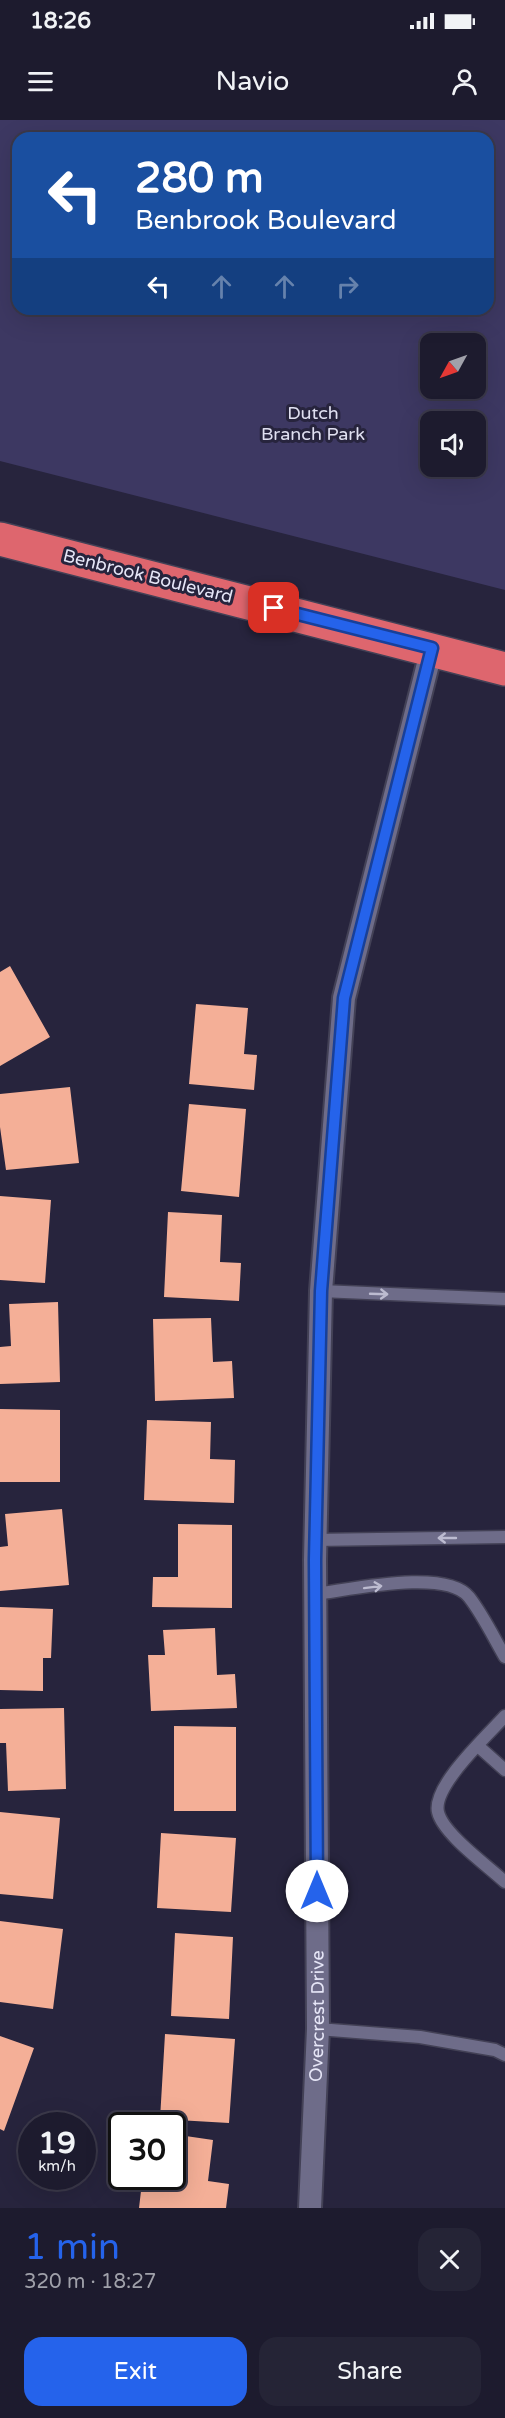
<!DOCTYPE html>
<meta charset="utf-8">
<style>
body{margin:0;font-family:"Varela Round",sans-serif;background:#252436;color:#f1f3f6;height:100vh;display:flex;flex-direction:column;font-size:22px;white-space:nowrap}
*{box-sizing:border-box;margin:0}
p{font-size:20px;color:#a0a1aa}
.icon{flex:none;width:33px;height:33px;fill:none;stroke:currentColor;stroke-width:2;stroke-linecap:round;stroke-linejoin:round}
.map{position:relative;height:2088px;overflow:hidden}
.sheet{display:flex;flex-direction:column;background:#1d1b2e;flex:1}
.sheet>*{flex:none}
.top-card{position:absolute;left:12px;top:12px;width:482px;height:183px;border-radius:18px;box-shadow:0 6px 24px #0002,0 0 0 2px #3b394a;background:#1a4fa0;color:#fff;overflow:hidden}
.needle{width:39px;rotate:230deg}
.buttons{position:absolute;left:420px;top:213px;display:grid;gap:12px}
.buttons a{display:grid;place-items:center;width:66px;height:66px;border-radius:12px;background:#1d1b2e;box-shadow:0 6px 24px #0002,0 0 0 2px #3b394a;font-size:30px}
.speed{position:absolute;left:18px;top:1992px;display:flex;gap:12px;font-size:30px;font-weight:700;text-align:center}
.speed>*{display:grid;place-content:center;width:78px;height:78px;border-radius:50%;background:#1d1b2e;box-shadow:0 6px 24px #0002,0 0 0 2px #3b394a;line-height:1}
.speed small{font-size:15px;font-weight:400}
.speed .limit{border:3px solid #111;border-radius:9px;background:#fff;color:#111}
.pin{position:absolute;display:grid;place-items:center;width:51px;height:51px;color:#fff;margin:-26px;border-radius:12px;box-shadow:0 3px 9px #0006}
.me{position:absolute;width:66px;margin:-33px;rotate:0deg;stroke-linejoin:round;filter:drop-shadow(0 0 4px #0008)}
.turn{display:flex;align-items:center;gap:21px;height:126px;padding:0 24px;font-size:27px}
.turn .icon{width:78px;height:78px;stroke-width:2.5}
.turn b{display:block;font-size:42px;line-height:51px}
.lanes{display:flex;align-items:center;height:57px;padding:0 24px;background:#0003;justify-content:center;gap:30px;direction:ltr}
.lanes .off{opacity:.35}
.round{display:grid;place-items:center;flex:none;width:63px;height:63px;border-radius:18px;background:#252436}
.head{display:flex;align-items:center;justify-content:space-between;height:102px;padding:0 24px}
h1{font-size:36px;font-weight:600;line-height:45px;color:#2563eb}
.action{display:flex;gap:12px;margin-top:auto;padding:12px 24px}
.action a{flex:1;height:69px;border-radius:18px;background:#2563eb;color:#fff;font-size:24px;font-weight:600;line-height:69px;text-align:center}
.action a+a{background:#252436;color:#f1f3f6}
.status{display:flex;justify-content:space-between;align-items:center;height:42px;padding:0 30px;background:#1d1b2e;direction:ltr}
.status svg{height:16px;fill:currentColor}
header{display:flex;justify-content:space-between;align-items:center;height:78px;padding:0 24px;background:#1d1b2e;font-size:27px;font-weight:600}
.map>svg:first-child{display:block}
.green{fill:#3d3862;fill-rule:evenodd}
.building{fill:#f4af97}
.lines{fill:none;stroke-linecap:round;stroke-linejoin:round}
.lane-casing{stroke:#434156;stroke-width:15}
.street-casing{stroke:#434156;stroke-width:26}
.highway-casing{stroke:#434156;stroke-width:36}
.lane{stroke:#6e6c89;stroke-width:12}
.street{stroke:#6e6c89;stroke-width:22}
.highway{stroke:#de666e;stroke-width:33}
.oneway{stroke:#bcbbd0}
.route-casing{stroke:#184099;stroke-width:15}
.route{stroke:#2563eb;stroke-width:10}
.labels{text-anchor:middle;stroke-width:6;stroke-linejoin:round;paint-order:stroke}
.park-label{font-size:18px;fill:#e0e0f1;stroke:#27243d}
.street-label{font-size:18px;fill:#e6e6f7;stroke:#27243d}
</style>
<div class="status"><b>18:26</b><svg viewBox="0 0 49 12"><path d="M0 12V9h3v3zM5 12V6h3v6zM10 12V3h3v9zM15 12V0h3v12zM26 1h20v11H26zM47 4h2v5h-2z"/></svg></div>
<header><svg class="icon" aria-label="menu" viewBox="0 0 24 24"><path d="M4 6h16M4 12h16M4 18h16"/></svg>Navio<svg class="icon" aria-label="person" viewBox="0 0 24 24"><circle cx="12" cy="8" r="4"/><path d="M4 21q1-7 8-7t8 7"/></svg></header>
<div class="map">
<svg width="505" height="2088" viewBox="0 0 505 2088">
<rect width="100%" height="100%" fill="#27243d"/>
<!-- green -->
<path class="green" d="M0 0H505V470L0 341ZM18 18H488V189H18ZM430 224H476V268H430ZM430 302H476V346H430Z"/>
<!-- building -->
<path class="building" d="M10 846 50 917 0 946V852Z
M196 884 248 888 244 934 257 935 254 970 189 964Z
M70 967 79 1043 6 1050 0 1007V974Z
M189 984 246 989 239 1077 181 1071Z
M0 1076 51 1080 45 1163 0 1160Z
M168 1092 222 1095 220 1142 241 1143 239 1181 164 1177Z
M58 1182 60 1262 0 1264V1227L11 1226 9 1184Z
M211 1198 213 1242 232 1241 234 1278 155 1281 153 1199Z
M0 1289 60 1290V1362H0Z
M147 1300 211 1302 210 1339 235 1340 234 1383 144 1380Z
M62 1389 69 1465 0 1471V1427L8 1426 5 1394Z
M178 1404 232 1405V1488L152 1487 153 1457H178Z
M0 1487 53 1489 51 1538H43V1571L0 1570Z
M215 1508 217 1555 235 1554 237 1588 151 1591 148 1535H165L163 1510Z
M64 1588 66 1669 8 1671 6 1623H0V1589Z
M174 1606 236 1607V1691H174Z
M0 1692 60 1698 53 1779 0 1774Z
M161 1713 236 1718 231 1792 157 1788Z
M0 1801 63 1809 53 1889 0 1882Z
M175 1813 233 1817 229 1899 171 1896Z
M165 1914 235 1919 229 2003 160 1999Z
M0 1916 34 1928 4 2011 0 2009Z
M172 2014 213 2020 208 2061 229 2064 226 2088H139L141 2071 127 2069 128 2056H172Z"/>
<g class="lines">
<!-- lane casing -->
<g class="lane-casing">
<path id="lane" d="M321 1171 505 1179
M315 1420 505 1417
M315 1474C349 1470 446 1448 469 1477 483 1495 494 1518 505 1537
M505 1596C488 1615 432 1666 438 1692 443 1714 488 1746 505 1762
M478 1626 505 1650
M318 1909 420 1917 495 1930 505 1935"/>
</g>
<!-- street casing -->
<g class="street-casing">
<g id="street">
<path id="s1" d="M310 2088 318 1909 315 1440 321 1171 344 878 432 528"/>
</g>
</g>
<!-- highway casing -->
<g class="highway-casing">
<path id="highway" d="M0 419 505 549"/>
</g>
<!-- lane -->
<use href="#lane" class="lane"/>
<!-- street -->
<use href="#street" class="street"/>
<!-- highway -->
<use href="#highway" class="highway"/>
</g>
<!-- one-way arrows -->
<defs><path id="oneway-shaft" d="M-6 0H5M1.5-3L5.5 0L1.5 3" fill="none" stroke-width="1.6" stroke-linecap="round" stroke-linejoin="round" transform="scale(1.5)"/></defs>
<g class="oneway">
<use href="#oneway-shaft" transform="translate(379 1174) rotate(2)"/>
<use href="#oneway-shaft" transform="translate(447 1418) rotate(180)"/>
<use href="#oneway-shaft" transform="translate(373 1467) rotate(-7)"/>
</g>
<g class="lines">
<!-- route casing -->
<g class="route-casing">
<path id="route" d="M274 488 432 528 344 878 321 1171 315 1440 317 1771"/>
</g>
<!-- route -->
<use href="#route" class="route"/>
</g>
<g class="labels">
<!-- park labels -->
<g class="park-label">
<text x="313" y="299">Dutch<tspan x="313" dy="21">Branch Park</tspan></text>
</g>
<!-- street labels -->
<g class="street-label">
<text transform="translate(148 456) rotate(14)" y="6">Benbrook Boulevard</text>
<text dy="6" stroke="none"><textPath href="#s1" startOffset="192">Overcrest Drive</textPath></text>
</g>
</g>
</svg>
<div class="buttons">
<a><svg class="needle" viewBox="-14 -14 28 28"><path d="M0-13l5 13h-10z" fill="#e53935"/><path d="M0 13l5-13h-10z" fill="#a0a1aa"/></svg></a>
<a><svg class="icon" aria-label="sound" viewBox="0 0 24 24"><path d="M4 9h4l5-4v14l-5-4H4zM17 9q2 3 0 6"/></svg></a>
</div>
<div class="speed"><div>19<small>km/h</small></div><div class="limit">30</div></div>
<div class="pin" style="left:274px;top:488px;background:#d93025"><svg class="icon" aria-label="arrive" viewBox="0 0 24 24"><path d="M6 21V4h12l-3 4 3 4H6"/></svg></div>
<svg class="me" style="left:317px;top:1771px" viewBox="-20 -20 40 40"><circle r="19" fill="#fff"/><path d="M0-13L10 11 0 6-10 11z" fill="#2563eb"/></svg>
<div class="top-card">
<div class="turn"><svg class="icon" aria-label="left" viewBox="0 0 24 24"><path d="M17 20v-9H6M10 6l-5 5 5 5"/></svg><div><b>280 m</b>Benbrook Boulevard</div></div>
<div class="lanes"><svg class="icon" aria-label="left" viewBox="0 0 24 24"><path d="M17 20v-9H6M10 6l-5 5 5 5"/></svg><svg class="icon off" aria-label="ahead" viewBox="0 0 24 24"><path d="M12 20V5M6 11l6-6 6 6"/></svg><svg class="icon off" aria-label="ahead" viewBox="0 0 24 24"><path d="M12 20V5M6 11l6-6 6 6"/></svg><svg class="icon off" aria-label="right" viewBox="0 0 24 24"><path d="M7 20v-9h11M14 6l5 5-5 5"/></svg></div>
</div>
</div>
<section class="sheet">
<div class="head"><div><h1>1 min</h1><p>320 m · 18:27</p></div><a class="round"><svg class="icon" aria-label="close" viewBox="0 0 24 24"><path d="M6 6l12 12M18 6L6 18"/></svg></a></div>
<div class="action"><a>Exit</a><a>Share</a></div>
</section>
